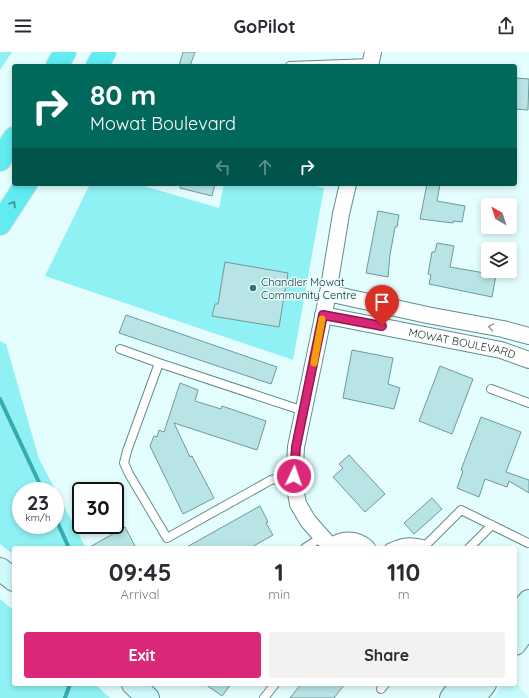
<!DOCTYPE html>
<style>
body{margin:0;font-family:Quicksand,sans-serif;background:#f2f2f3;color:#2b2b33;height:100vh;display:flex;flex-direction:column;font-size:15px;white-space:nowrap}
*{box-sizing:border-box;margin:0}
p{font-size:13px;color:#7c7c81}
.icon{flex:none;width:22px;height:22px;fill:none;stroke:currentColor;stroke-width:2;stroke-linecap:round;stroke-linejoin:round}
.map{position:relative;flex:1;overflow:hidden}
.sheet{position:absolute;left:12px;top:494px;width:505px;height:140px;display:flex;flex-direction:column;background:#fff;border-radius:4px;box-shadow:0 2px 6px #0003}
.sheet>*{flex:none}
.top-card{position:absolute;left:12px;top:12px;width:505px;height:122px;border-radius:4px;box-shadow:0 2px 6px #0003;background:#00695c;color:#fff;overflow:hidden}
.needle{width:26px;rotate:321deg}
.controls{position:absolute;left:481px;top:146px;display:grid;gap:8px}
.controls a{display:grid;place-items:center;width:36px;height:36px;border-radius:4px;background:#fff;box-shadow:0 2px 6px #0003;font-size:20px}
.speed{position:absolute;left:12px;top:430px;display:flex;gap:8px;font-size:20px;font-weight:700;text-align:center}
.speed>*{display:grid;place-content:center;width:52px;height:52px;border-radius:50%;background:#fff;box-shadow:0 2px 6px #0003;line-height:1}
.speed small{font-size:10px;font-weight:400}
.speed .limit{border:2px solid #111;border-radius:6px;background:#fff;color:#111}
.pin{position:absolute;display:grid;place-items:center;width:34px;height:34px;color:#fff;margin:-41px -17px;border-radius:50% 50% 50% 0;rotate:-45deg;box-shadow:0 0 4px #0007}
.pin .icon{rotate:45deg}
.me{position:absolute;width:44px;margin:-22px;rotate:3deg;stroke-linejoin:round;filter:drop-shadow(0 0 3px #0008)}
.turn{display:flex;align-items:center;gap:14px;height:84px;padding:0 12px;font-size:18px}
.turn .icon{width:52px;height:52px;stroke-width:2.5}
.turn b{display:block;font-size:28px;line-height:34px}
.lanes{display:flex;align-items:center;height:38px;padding:0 12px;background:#0003;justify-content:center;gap:20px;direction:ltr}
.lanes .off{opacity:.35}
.eta{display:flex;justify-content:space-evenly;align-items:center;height:68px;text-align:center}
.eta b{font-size:24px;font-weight:700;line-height:28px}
.action{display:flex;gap:8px;margin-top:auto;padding:8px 12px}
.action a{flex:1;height:46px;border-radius:4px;background:#db2777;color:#fff;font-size:16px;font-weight:700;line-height:46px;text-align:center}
.action a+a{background:#f2f2f3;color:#2b2b33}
header{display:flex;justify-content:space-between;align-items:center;height:52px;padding:0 12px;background:#fff;font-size:18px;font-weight:700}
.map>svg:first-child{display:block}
.built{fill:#c4fbfc}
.green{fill:#90f1f4;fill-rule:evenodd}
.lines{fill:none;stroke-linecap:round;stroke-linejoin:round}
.stream{stroke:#35acaf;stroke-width:4}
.building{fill:#b8e4e5;stroke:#6f999a}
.lane-casing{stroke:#638c8d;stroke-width:10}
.street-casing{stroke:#638c8d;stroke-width:18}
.secondary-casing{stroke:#638c8d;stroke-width:24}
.highway-casing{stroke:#dbdddd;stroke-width:24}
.lane{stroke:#fff;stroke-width:8}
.street{stroke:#fff;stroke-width:16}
.secondary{stroke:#cff9fa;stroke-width:22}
.highway{stroke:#60ecf0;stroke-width:22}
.oneway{stroke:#3e8c8e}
.oneway2{stroke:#98a0a0}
.route-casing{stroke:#8e194d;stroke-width:10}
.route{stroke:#db2777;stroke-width:7}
.slow{stroke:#f59e0b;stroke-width:7}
.poi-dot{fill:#2b7577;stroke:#e4feff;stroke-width:1.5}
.labels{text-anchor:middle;stroke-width:3;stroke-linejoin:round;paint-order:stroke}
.poi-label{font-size:11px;fill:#1b2d2d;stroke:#e4feff;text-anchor:start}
.street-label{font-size:11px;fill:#1b2d2d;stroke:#e4feff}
</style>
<header><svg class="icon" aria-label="menu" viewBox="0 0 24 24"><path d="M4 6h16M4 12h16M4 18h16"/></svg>GoPilot<svg class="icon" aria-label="share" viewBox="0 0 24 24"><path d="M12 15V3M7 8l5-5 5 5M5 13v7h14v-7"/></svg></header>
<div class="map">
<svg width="529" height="646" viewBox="0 0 529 646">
<rect width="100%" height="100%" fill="#e4feff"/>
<!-- built -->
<path class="built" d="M515 630 529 646H493L504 632H515Z"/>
<!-- green -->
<path class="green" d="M0 0H12L0 18Z
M90 132H137L219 156 224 132H305L324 136 293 308 45 224Z
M0 289 6 292 39 407 86 496H14V503L0 492ZM21 439H55V473H21Z
M0 547 14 559V632H95L110 646H0Z"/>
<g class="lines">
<!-- stream -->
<path class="stream" d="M0 347 43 439
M55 465 69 496
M65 646 70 632"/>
</g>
<!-- building -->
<path class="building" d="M183 0H195L190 14H179Z
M515 26 529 27 528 58 515 57Z
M181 132H215L212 144 180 136Z
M427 132H440L437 149 465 154 462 170 453 169V171L420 167Z
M378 159 399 163 397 175H395L390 203 388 225 366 221Z
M437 191 454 194 450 215 496 223 492 245 429 232 431 223 428 222 432 200H435Z
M225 210 288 221 279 275 212 264 215 252H218Z
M126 263 277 315 271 332 119 281Z
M352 298 393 306 388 332 400 336 394 357 343 346Z
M440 314 473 327 452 382 419 369Z
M180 331 198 338 195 349 221 357 222 354 266 369 257 398 174 371 190 405 192 404 214 446 183 462 150 394 154 384 157 385 159 378 164 380Z
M481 365 521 380 506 420 529 428V441L509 429 507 435 485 427 479 445 457 436 463 419 461 418Z
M349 403 385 442 365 460 333 425 343 416 339 412Z
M432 446 442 457 414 482 404 471Z
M260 454 268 470 266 471 273 483 250 496H185Z
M125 475 136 496H88Z
M205 632H231L222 644Z
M301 632H345L334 646H290Z"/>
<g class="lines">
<!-- lane casing -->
<g class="lane-casing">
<path id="lane" d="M290 14 371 11
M120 297 159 311
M491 337 529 351
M294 423 271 428 167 486 129 422 124 411 127 399 159 311 304 359
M305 496 322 485
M389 496C403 489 411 489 426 493L461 458 528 491
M469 496 492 473
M381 637 385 632
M264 646 275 632"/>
</g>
<!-- street casing -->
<g class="street-casing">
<g id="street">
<path d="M370 14 373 0"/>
<path d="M328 241 427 263 503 277 529 284"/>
<path id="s1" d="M323 263 501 298 529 308"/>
<path d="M331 495 308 469 298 452 294 430 296 395 328 241 341 162 348 132"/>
<path d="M330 496C341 486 356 486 367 496"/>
</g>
</g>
<!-- secondary casing -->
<g class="secondary-casing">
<path id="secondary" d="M0 517 14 528
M515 566 529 549
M515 592 529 573
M133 632 148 646
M451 646 462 632
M474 646 485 632"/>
</g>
<!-- highway casing -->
<g class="highway-casing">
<path id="highway" d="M57 14 65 0
M97 14 105 0
M0 108 14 86
M0 172 26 132"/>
</g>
<!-- lane -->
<use href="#lane" class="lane"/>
<!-- street -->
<use href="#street" class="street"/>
<!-- secondary -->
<use href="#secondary" class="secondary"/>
<!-- highway -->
<use href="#highway" class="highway"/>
</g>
<!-- one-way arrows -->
<defs><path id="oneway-chevron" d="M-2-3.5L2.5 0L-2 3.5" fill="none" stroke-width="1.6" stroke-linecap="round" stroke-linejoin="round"/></defs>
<use class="oneway" href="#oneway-chevron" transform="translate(13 152) rotate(-57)"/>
<use class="oneway2" href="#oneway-chevron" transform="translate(491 275) rotate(-170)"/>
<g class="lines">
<!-- route casing -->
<g class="route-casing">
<path id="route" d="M294 424 296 395 323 263 382 274"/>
</g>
<!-- route -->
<use href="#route" class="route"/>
<!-- slow -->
<path class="slow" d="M314 311 322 267"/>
</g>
<!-- markers -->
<circle class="poi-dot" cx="253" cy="236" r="4"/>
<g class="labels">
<!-- poi labels -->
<g class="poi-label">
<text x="261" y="234">Chandler Mowat<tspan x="261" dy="13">Community Centre</tspan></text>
</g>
<!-- street labels -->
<g class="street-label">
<text dy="4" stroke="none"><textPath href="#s1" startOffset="142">MOWAT BOULEVARD</textPath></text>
</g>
</g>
</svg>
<div class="controls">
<a><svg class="needle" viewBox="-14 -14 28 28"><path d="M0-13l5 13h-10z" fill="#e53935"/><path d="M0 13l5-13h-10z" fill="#7c7c81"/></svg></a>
<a><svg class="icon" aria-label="layers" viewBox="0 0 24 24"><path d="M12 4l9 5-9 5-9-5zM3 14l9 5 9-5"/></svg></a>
</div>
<div class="speed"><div>23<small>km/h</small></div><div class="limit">30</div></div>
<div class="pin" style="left:382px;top:274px;background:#d93025"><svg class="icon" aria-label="arrive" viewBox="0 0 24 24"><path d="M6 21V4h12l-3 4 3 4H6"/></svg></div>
<svg class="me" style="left:294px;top:424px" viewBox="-20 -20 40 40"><circle r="17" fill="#db2777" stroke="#fff" stroke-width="3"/><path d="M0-11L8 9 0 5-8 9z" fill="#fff"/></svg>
<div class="top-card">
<div class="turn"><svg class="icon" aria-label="right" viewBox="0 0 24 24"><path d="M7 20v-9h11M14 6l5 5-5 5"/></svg><div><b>80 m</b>Mowat Boulevard</div></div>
<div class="lanes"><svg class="icon off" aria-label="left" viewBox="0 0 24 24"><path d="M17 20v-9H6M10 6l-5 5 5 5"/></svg><svg class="icon off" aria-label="ahead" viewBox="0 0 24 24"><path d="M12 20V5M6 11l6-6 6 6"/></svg><svg class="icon" aria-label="right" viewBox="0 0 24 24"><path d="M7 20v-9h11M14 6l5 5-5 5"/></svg></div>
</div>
<section class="sheet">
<div class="eta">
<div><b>09:45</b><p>Arrival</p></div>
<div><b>1</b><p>min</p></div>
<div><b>110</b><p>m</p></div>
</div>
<div class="action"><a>Exit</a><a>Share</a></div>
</section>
</div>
